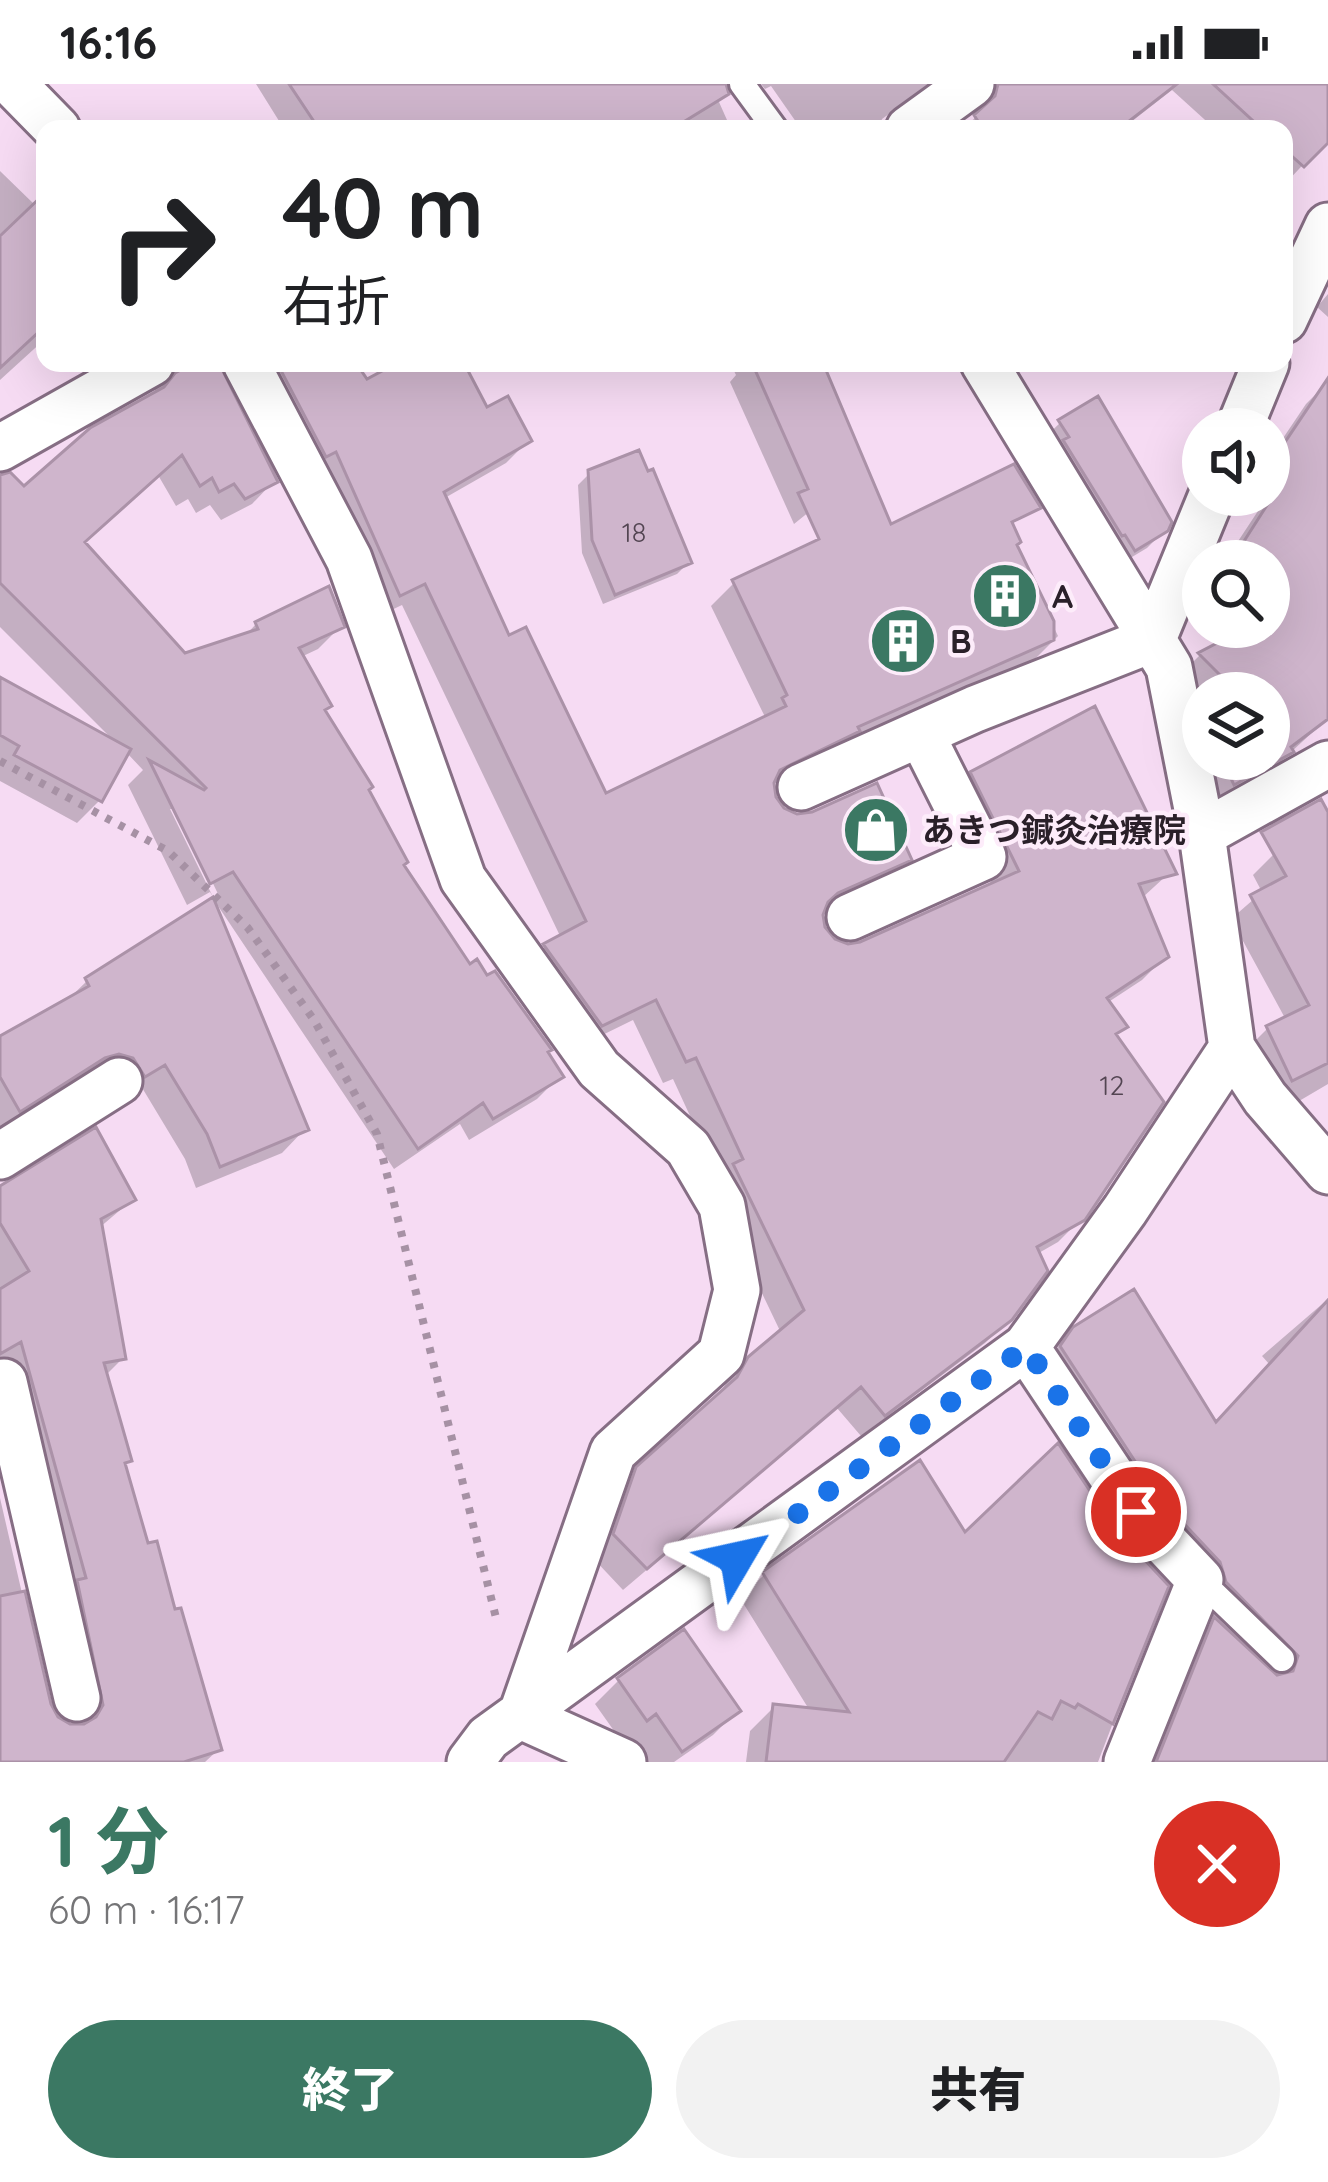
<!DOCTYPE html>
<html lang="ja">
<meta charset="utf-8">
<style>
body{margin:0;font-family:Quicksand,"Noto Sans JP",sans-serif;background:#f2f2f2;color:#202124;height:100vh;display:flex;flex-direction:column;font-size:45px;white-space:nowrap}
*{box-sizing:border-box;margin:0}
p{font-size:39px;color:#757577}
.icon{flex:none;width:66px;height:66px;fill:none;stroke:currentColor;stroke-width:2;stroke-linecap:round;stroke-linejoin:round}
.map{position:relative;height:1678px;overflow:hidden}
.details{display:flex;flex-direction:column;background:#fff;flex:1}
.details>*{flex:none}
.hud{position:absolute;left:36px;top:36px;width:1257px;height:252px;border-radius:24px;box-shadow:0 12px 48px #0002;background:#fff;color:#202124;overflow:hidden}
.buttons{position:absolute;left:1182px;top:324px;display:grid;gap:24px}
.buttons a{display:grid;place-items:center;width:108px;height:108px;border-radius:50%;background:#fff;box-shadow:0 12px 48px #0002;font-size:60px}
.pin{position:absolute;display:grid;place-items:center;width:102px;height:102px;color:#fff;margin:-51px;border:6px solid #fff;border-radius:50%;box-shadow:0 3px 12px #0007}
.me{position:absolute;width:132px;margin:-66px;rotate:54deg;stroke-linejoin:round;filter:drop-shadow(0 0 9px #0008)}
.turn{display:flex;align-items:center;gap:42px;height:252px;padding:0 48px;font-size:54px}
.turn .icon{width:156px;height:156px;stroke-width:2.5}
.turn b{display:block;font-size:84px;line-height:102px}
.round{display:grid;place-items:center;flex:none;width:126px;height:126px;border-radius:63px;background:#f2f2f2}
.overview{display:flex;align-items:center;justify-content:space-between;height:204px;padding:0 48px}
h1{font-size:72px;font-weight:800;line-height:90px;color:#3b7863}
.primary-button{display:flex;gap:24px;margin-top:auto;padding:24px 48px}
.primary-button a{flex:1;height:138px;border-radius:72px;background:#3b7863;color:#fff;font-size:48px;font-weight:800;line-height:138px;text-align:center}
.primary-button a+a{background:#f2f2f2;color:#202124}
.status{display:flex;justify-content:space-between;align-items:center;height:84px;padding:0 60px;background:#fff;direction:ltr}
.status svg{height:33px;fill:currentColor}
.map>svg:first-child{display:block}
.shadow{fill:#0003}
.building{fill:#cfb5cc;stroke:#ab92a8;stroke-width:3}
.lines{fill:none;stroke-linecap:round;stroke-linejoin:round}
.service-casing{stroke:#866e84;stroke-width:30}
.minor-casing{stroke:#866e84;stroke-width:51}
.path{stroke:#a691a4;stroke-width:8;stroke-dasharray:6 9;stroke-linecap:butt}
.service{stroke:#fff;stroke-width:24}
.minor{stroke:#fff;stroke-width:45}
.route{stroke:#1a73e8;stroke-width:21;stroke-dasharray:0 37.8}
.labels{text-anchor:middle;stroke-width:9;stroke-linejoin:round;paint-order:stroke}
.number-label{font-size:27px;fill:#534552}
.poi-label{font-size:33px;font-weight:bold;fill:#2a2029;stroke:#fdecfa;text-anchor:start}
</style>
<div class="status"><b>16:16</b><svg viewBox="0 0 49 12"><path d="M0 12V9h3v3zM5 12V6h3v6zM10 12V3h3v9zM15 12V0h3v12zM26 1h20v11H26zM47 4h2v5h-2z"/></svg></div>
<div class="map">
<svg width="1328" height="1678" viewBox="0 0 1328 1678">
<rect width="100%" height="100%" fill="#f6dbf3"/>
<!-- shadow -->
<path class="shadow" d="M256 0H711L731 45H284Z
M761 0H930L882 35 879 45H801L771 2 765 5Z
M961 0H1328V54L1284 101V45H1215L1172 6 1122 45H960L974 35 976 21Z
M0 87 36 122 45 113V255L0 296Z
M1328 210V233L1317 223Z
M143 279H216L274 397 252 420 221 436 210 421 196 429 188 415 176 422 158 391 82 460 184 573 243 554 256 540 341 542 318 565 301 573 322 628 366 706 401 782 469 884 545 968 560 992 537 1015 469 1056 460 1040 394 1085 214 816 212 817 305 1045 282 1069 196 1104 185 1075 141 1002 121 1014 0 1047V958L62 921 87 897 219 812 177 725H170L213 813 210 808 187 821 128 701 143 686 126 668 99 717 77 739 0 697V596L115 658 0 543V416L23 406 155 308 153 290Z
M239 279H352L366 299 403 279H461L486 327 529 356 506 379 443 415 508 555 604 713 766 635 711 522 734 499 823 482 984 398 1058 552 1035 575 843 660 834 669 773 696V714L782 727 799 733 875 702 908 775 886 798 822 826 820 832 831 856 846 863 861 861 993 802 949 713 972 690 1167 791 1142 814 1165 873 1142 896 1107 919 1114 952 1082 1134 1058 1158 1037 1170 1010 1234 985 1259 861 1352 837 1324 623 1506 592 1473 614 1410 718 1314 726 1299 781 1249 712 1105 720 1097 673 995 663 999 633 936 578 963 522 885 545 863 561 854 402 521 377 533Z
M730 279H820L840 403 794 440 730 298 736 291Z
M1328 298V634L1265 692 1217 719 1203 675H1269V609H1203V621L1177 594 1200 571 1230 556 1224 543H1269V477H1225L1258 427 1241 416 1245 411H1269V375L1306 320Z
M1060 339 1165 446 1147 464 1117 482 1042 356Z
M590 389 689 478 677 490 603 520 582 469 578 401Z
M1328 738V1000L1294 1020 1247 965 1268 944 1286 936 1231 835 1262 808 1253 791 1274 770Z
M0 1101 132 1116 99 1144 123 1274 105 1292 129 1376 123 1382 146 1462 219 1665 205 1678H0V1414L48 1622 56 1635 80 1643 81 1633 0 1303Z
M1328 1215V1678H1144L1191 1560 1216 1535 1203 1522 1050 1271 1075 1246 1215 1341 1270 1281 1262 1272Z
M1111 1445 1165 1503 1098 1678H746L750 1647 774 1623 810 1627 740 1514 764 1491 965 1453Z
M619 1596 737 1627 713 1651 674 1678H623L629 1668 595 1620Z"/>
<!-- building -->
<path class="building" d="M289 0H726L729 10 672 45H319Z
M998 0H1177L1119 45H983L974 31 995 12Z
M1213 0H1328V59L1304 83 1284 65V45H1262Z
M45 109V242L0 284V152Z
M194 279H219L278 398 245 415 234 400 219 408 212 394 200 402 182 371 85 458 185 569 258 545 255 538 329 502 345 543 299 564 332 622 325 626 373 703 369 706 408 778 404 781 470 880 477 875 487 891 495 887 552 966 548 968 564 993 493 1035 483 1019 418 1065 233 788 210 800 149 676 204 706 206 704 0 499V391L10 388 24 402 90 344 164 303 175 289Z
M277 279H356L367 295 397 279H464L487 323 508 312 532 357 444 408 509 551 526 543 606 709 786 622 782 614 787 611 732 496 819 455 798 409 808 405 752 279H823L891 440 1014 380 1041 424 1012 438 1021 458 1017 461 1054 537V556L858 643 860 647 780 686 774 699 776 713 784 724 797 730 812 728 877 699 912 776 838 809 828 818 823 831 825 843 835 855 848 860 860 858 1019 787 970 688 1095 622 1177 790 1139 800 1169 873 1107 914 1128 943 1116 950 1164 1018 1085 1136 1037 1163 1048 1187 1012 1236 885 1332 861 1303 647 1485 613 1450 636 1383 737 1293 748 1273 804 1226 733 1080 743 1075 696 974 686 978 656 916 602 942 543 860 586 837 425 500 400 512 336 368 326 373Z
M1328 294V635L1291 663 1294 668 1234 701 1222 675H1269V609H1238L1198 569 1248 543H1269V477L1232 476 1269 418V382Z
M1098 312 1172 438 1168 447 1135 467 1125 451 1122 452 1063 356 1069 353 1058 336Z
M639 366 648 387 653 385 692 479 615 511 592 456 588 386Z
M0 593 131 665 102 718 14 671 19 662 0 651Z
M1321 715 1328 728V979L1292 997 1266 942 1309 921 1250 811 1286 792 1261 748Z
M213 813 309 1046 220 1083 207 1050 165 981 145 993 133 974 119 970 105 974 20 1028 0 993V952L89 902 85 894Z
M96 1043 136 1116 101 1135 126 1275 104 1279 132 1377 125 1379 148 1459 157 1457 175 1525 181 1524 222 1666 184 1678H0V1512L25 1507 51 1620 58 1633 70 1640H84L96 1633 103 1621 77 1496 86 1494 21 1258 0 1270V1205L29 1187 0 1139V1102Z
M1134 1205 1216 1338 1328 1216V1678H1156L1214 1533 1277 1591 1293 1587 1298 1572 1226 1498 1220 1478 1157 1411 1060 1262 1073 1243Z
M1058 1359 1114 1443 1169 1502 1113 1640 1078 1620 1075 1624 1061 1617 1052 1635 1038 1628 1004 1678H766L773 1620 849 1628 762 1488 920 1376 965 1448Z
M684 1545 741 1627 682 1668 656 1630 647 1637 617 1594Z"/>
<g class="lines">
<!-- service casing -->
<g class="service-casing">
<path id="service" d="M742 0 775 45
M1200 1496 1282 1575"/>
</g>
<!-- minor casing -->
<g class="minor-casing">
<path id="minor" d="M13 0 57 45
M909 45 971 0
M1284 236 1328 142
M246 279 349 475 463 795 599 985 688 1064 722 1122 737 1206 721 1270 613 1368 521 1632
M984 279 1169 583 1202 750 1232 964 1265 1014 1328 1087
M1239 345 1266 279
M0 364 151 279
M801 703 975 625 1153 555 1212 411
M1202 750 1328 680
M850 833 983 773 921 650
M0 1072 119 997
M1026 1263 1136 1428 1200 1496 1127 1678
M4 1298 77 1614
M521 1632 623 1678
M470 1678 488 1654 1026 1263 1125 1126 1232 964"/>
</g>
<!-- path -->
<path class="path" d="M0 677 168 767 248 844 314 936 377 1050 497 1538"/>
<!-- service -->
<use href="#service" class="service"/>
<!-- minor -->
<use href="#minor" class="minor"/>
</g>
<g class="lines">
<!-- route -->
<path class="route" d="M737 1474 1026 1263 1136 1428"/>
</g>
<!-- icons -->
<defs>
<g id="building-disc" transform="scale(3.45)"><circle r="9.5" fill="#3b7863" stroke="#fdecfa"/><path d="M-4-6H4V6H1V3H-1V6H-4ZM-2.5-4.3h1.7v1.8h-1.7ZM.8-4.3h1.7v1.8H.8ZM-2.5-1h1.7V.8h-1.7ZM.8-1h1.7V.8H.8Z" fill="#fff"/></g>
<g id="shop-disc" transform="scale(3.45)"><circle r="9.5" fill="#3b7863" stroke="#fdecfa"/><path d="M-5-2.5h2.3a2.7 3.5 0 0 1 5.4 0H5L5.5 6h-11ZM-1.5-2.5h3a1.5 2.3 0 0 0-3 0Z" fill="#fff"/></g>
</defs>
<g fill-rule="evenodd">
<use href="#building-disc" x="1005" y="512"/>
<use href="#building-disc" x="903" y="557"/>
<use href="#shop-disc" x="876" y="746"/>
</g>
<g class="labels">
<!-- number labels -->
<g class="number-label">
<text x="634" y="458">18</text>
<text x="1112" y="1011">12</text>
</g>
<!-- poi labels -->
<g class="poi-label">
<text x="1052" y="524">A</text>
<text x="950" y="569">B</text>
<text x="922" y="758">あきつ鍼灸治療院</text>
</g>
</g>
</svg>
<div class="buttons">
<a><svg class="icon" aria-label="sound" viewBox="0 0 24 24"><path d="M4 9h4l5-4v14l-5-4H4zM17 9q2 3 0 6"/></svg></a>
<a><svg class="icon" aria-label="search" viewBox="0 0 24 24"><circle cx="10" cy="10" r="6"/><path d="M15 15l6 6"/></svg></a>
<a><svg class="icon" aria-label="layers" viewBox="0 0 24 24"><path d="M12 4l9 5-9 5-9-5zM3 14l9 5 9-5"/></svg></a>
</div>
<div class="pin" style="left:1136px;top:1428px;background:#d93025"><svg class="icon" aria-label="arrive" viewBox="0 0 24 24"><path d="M6 21V4h12l-3 4 3 4H6"/></svg></div>
<svg class="me" style="left:737px;top:1474px" viewBox="-20 -20 40 40"><path d="M0-17L14 15 0 8-14 15z" fill="#1a73e8" stroke="#fff" stroke-width="4"/></svg>
<div class="hud">
<div class="turn"><svg class="icon" aria-label="right" viewBox="0 0 24 24"><path d="M7 20v-9h11M14 6l5 5-5 5"/></svg><div><b>40 m</b>右折</div></div>
</div>
</div>
<section class="details">
<div class="overview"><div><h1>1 分</h1><p>60 m · 16:17</p></div><a class="round" style="background:#d93025;color:#fff"><svg class="icon" aria-label="close" viewBox="0 0 24 24"><path d="M6 6l12 12M18 6L6 18"/></svg></a></div>
<div class="primary-button"><a>終了</a><a>共有</a></div>
</section>
